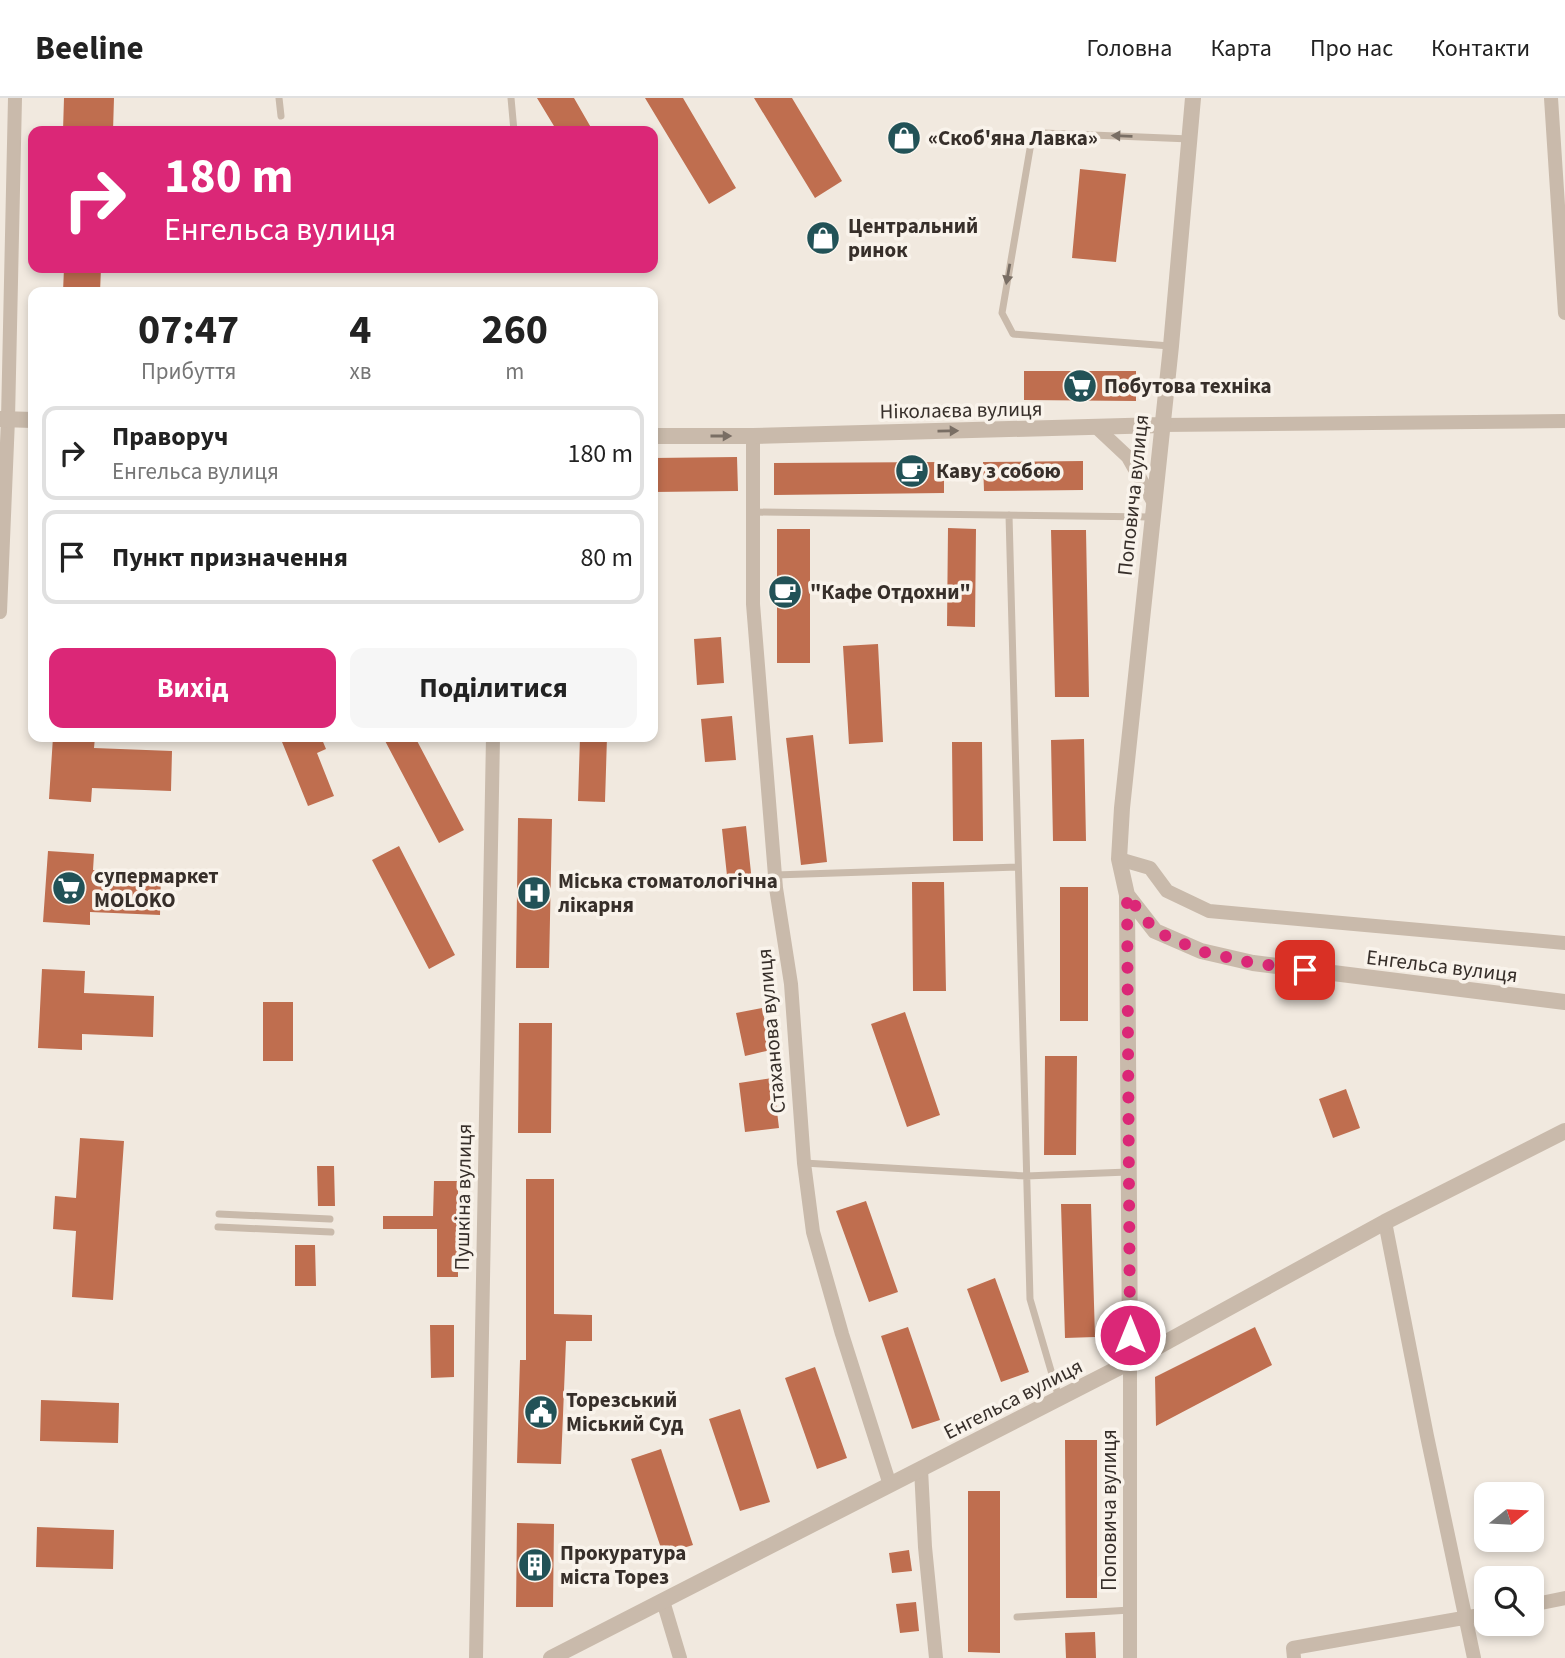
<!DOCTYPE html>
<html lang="uk">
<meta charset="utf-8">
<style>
body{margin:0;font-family:"Source Sans 3",sans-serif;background:#f6f6f6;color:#222;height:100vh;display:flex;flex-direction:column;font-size:26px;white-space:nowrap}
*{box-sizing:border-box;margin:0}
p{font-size:23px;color:#767676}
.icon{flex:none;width:38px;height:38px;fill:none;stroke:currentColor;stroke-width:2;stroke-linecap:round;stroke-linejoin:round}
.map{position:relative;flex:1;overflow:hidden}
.side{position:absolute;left:28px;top:189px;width:630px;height:455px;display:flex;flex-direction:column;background:#fff;border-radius:14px;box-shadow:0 4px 10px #0003}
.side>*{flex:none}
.hud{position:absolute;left:28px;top:28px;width:630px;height:147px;border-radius:14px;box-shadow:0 4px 10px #0003;background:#db2777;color:#fff;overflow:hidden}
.needle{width:46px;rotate:72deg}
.fabs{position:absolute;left:1474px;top:1384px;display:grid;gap:14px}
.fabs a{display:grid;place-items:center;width:70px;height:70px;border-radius:14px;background:#fff;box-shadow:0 4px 10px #0003;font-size:35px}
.pin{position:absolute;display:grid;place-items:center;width:60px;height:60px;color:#fff;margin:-30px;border-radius:14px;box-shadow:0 4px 10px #0006}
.me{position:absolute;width:77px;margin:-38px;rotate:0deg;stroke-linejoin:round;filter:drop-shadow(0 0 5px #0008)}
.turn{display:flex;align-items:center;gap:24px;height:147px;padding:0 21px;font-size:32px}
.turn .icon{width:91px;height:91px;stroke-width:2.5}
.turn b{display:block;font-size:49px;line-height:60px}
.eta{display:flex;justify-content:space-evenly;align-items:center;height:119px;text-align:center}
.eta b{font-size:42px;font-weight:700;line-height:49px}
.action{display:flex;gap:14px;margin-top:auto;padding:14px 21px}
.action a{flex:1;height:80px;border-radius:14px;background:#db2777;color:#fff;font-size:28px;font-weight:700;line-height:80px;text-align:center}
.action a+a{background:#f6f6f6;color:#222}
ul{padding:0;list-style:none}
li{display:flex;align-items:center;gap:21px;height:94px;margin:0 14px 10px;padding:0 7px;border:4px solid #e0e0e0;border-radius:14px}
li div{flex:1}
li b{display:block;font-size:26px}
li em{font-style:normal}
header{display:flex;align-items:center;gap:42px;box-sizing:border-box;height:98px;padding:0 35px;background:#fff;border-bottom:2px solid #e0e0e0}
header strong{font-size:33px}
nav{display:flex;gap:38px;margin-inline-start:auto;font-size:24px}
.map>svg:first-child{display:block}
.building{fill:#bf6e4f}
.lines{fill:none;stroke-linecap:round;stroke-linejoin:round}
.service{stroke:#c9baab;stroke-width:7}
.minor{stroke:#c9baab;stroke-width:14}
.tertiary{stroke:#c9baab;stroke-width:16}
.oneway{fill:#796e64}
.route{stroke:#db2777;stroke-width:12;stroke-dasharray:0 21.6}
.labels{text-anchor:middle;stroke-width:7;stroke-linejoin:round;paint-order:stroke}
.poi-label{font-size:21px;font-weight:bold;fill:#372f2a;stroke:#f9f3eb;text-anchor:start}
.street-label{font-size:21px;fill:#372f2a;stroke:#f9f3eb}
</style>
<header>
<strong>Beeline</strong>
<nav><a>Головна</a><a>Карта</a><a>Про нас</a><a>Контакти</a></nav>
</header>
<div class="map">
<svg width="1565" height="1560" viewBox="0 0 1565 1560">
<rect width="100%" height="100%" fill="#f1e9df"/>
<!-- building -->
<path class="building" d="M64 0H114L113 33H63Z
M537 0H574L593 33H557Z
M645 0H683L736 90 709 106Z
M754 0H792L842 83 815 100Z
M1080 71 1126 76 1116 164 1072 160Z
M64 170H101L100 194H63Z
M1024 273H1136V303L1024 302Z
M737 359 738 393 653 394V360Z
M1083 363V392L984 393 983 364Z
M944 364V395L774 397V365Z
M948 430 976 431 975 529 947 528Z
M777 431H810V565H777Z
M1051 432H1086L1089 599H1055Z
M721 539 724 585 697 587 694 541Z
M878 546 883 644 849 646 843 548Z
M732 618 736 662 705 664 701 621Z
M813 637 827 764 801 767 786 640Z
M53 639H95L94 650 172 653 171 693 92 690 91 704 49 701Z
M280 639H321L326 651 317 655 334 698 308 708Z
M383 639H415L464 732 439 745Z
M580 639H607L605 704 578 703Z
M1084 641 1086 743H1053L1051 642Z
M952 644H982L983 743H953Z
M518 720 552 721 549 870H516Z
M746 728 752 784 728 787 722 731Z
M399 748 455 857 429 871 372 762Z
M48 753 94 756 93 772 161 775 160 817 90 814V827L43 824Z
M912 784H944L946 893H913Z
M1060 789H1088V923H1060Z
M42 871 85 873 84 895 154 898 153 939 82 936V952L38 950Z
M263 904H293V963H263Z
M762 910 771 952 745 958 736 915Z
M905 914 940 1017 907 1029 871 926Z
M519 925H552L551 1035H518Z
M1045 958H1077L1076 1057H1044Z
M773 980 779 1030 745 1034 739 985Z
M1346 991 1360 1030 1333 1040 1319 1001Z
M80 1040 124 1043 113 1202 72 1199 76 1133 53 1131 55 1098 76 1100Z
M317 1068H334L335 1108H318Z
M526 1081H554V1216L592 1217V1243H566L561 1366 517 1365 520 1262H526Z
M434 1083H458V1179H437V1131H383V1118H433Z
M866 1103 898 1194 869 1204 836 1113Z
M1061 1106H1091L1095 1239 1065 1240Z
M295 1147H315L316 1188H295Z
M995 1180 1029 1274 1001 1284 967 1191Z
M430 1227H454V1279L431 1280Z
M908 1229 940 1322 912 1331 881 1238Z
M1255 1229 1272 1267 1156 1328 1155 1279Z
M815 1269 847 1360 817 1371 785 1280Z
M41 1302 119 1305 118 1345 40 1343Z
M740 1311 770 1404 740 1413 709 1321Z
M1065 1342H1097V1500H1066Z
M661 1351 693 1447 663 1456 631 1361Z
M968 1393H1000V1555L968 1554Z
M517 1425 554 1426 553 1509H516Z
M37 1429 114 1432 113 1471 36 1469Z
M909 1452 912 1473 892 1475 889 1455Z
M916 1504 919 1533 900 1535 896 1506Z
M1095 1534 1096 1560H1066L1065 1535Z"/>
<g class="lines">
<!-- service -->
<path class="service" d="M279 0 281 18
M511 0 514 33
M1170 248 1013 236 1002 215 1031 45 1043 35 1190 41
M753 414 1152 419
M1009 417 1030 1201 1059 1300
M775 777 1018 769
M804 1065 1026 1078 1128 1074
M219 1116 330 1121
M218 1129 331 1134
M1017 1519 1130 1512"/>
<!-- minor -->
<path class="minor" d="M1551 0 1565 215
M1161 327 1565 323
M1096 329 1128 359 1154 405
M753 338V506L776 790 791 886 804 1065 813 1134 842 1236 890 1387
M0 514 8 321 15 0
M1119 761 1150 770 1167 793 1209 813 1565 845
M1385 1124 1427 1338 1474 1560
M1130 1264V1560
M921 1371 925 1449 936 1560
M663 1503 680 1560
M1531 1507 1565 1500
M476 1560 493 639
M1294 1560 1293 1550 1486 1516"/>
<!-- tertiary -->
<path class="tertiary" d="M0 321 33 322
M653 338H753L1161 327
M1127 797 1155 833 1201 853 1253 865 1565 904
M1130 1264 1127 797 1119 761 1122 710 1171 248 1193 0
M551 1560 1130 1264 1385 1124 1565 1033"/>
</g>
<!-- one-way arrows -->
<defs><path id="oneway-solid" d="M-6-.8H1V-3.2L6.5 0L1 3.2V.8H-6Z" transform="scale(1.75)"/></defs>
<g class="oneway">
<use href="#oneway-solid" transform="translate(1122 38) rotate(-178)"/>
<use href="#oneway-solid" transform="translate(1008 176) rotate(100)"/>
<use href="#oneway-solid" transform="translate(948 333) rotate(-1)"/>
<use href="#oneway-solid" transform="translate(721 338)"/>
</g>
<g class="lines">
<!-- route -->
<path class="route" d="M1130 1237 1127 797 1155 833 1200 853 1253 865 1305 872"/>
</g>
<!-- icons -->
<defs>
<g id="shop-disc" transform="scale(1.75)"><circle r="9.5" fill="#225257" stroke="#f9f3eb"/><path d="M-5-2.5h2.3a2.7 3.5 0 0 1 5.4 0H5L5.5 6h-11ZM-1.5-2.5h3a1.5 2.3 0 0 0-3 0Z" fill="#fff"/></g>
<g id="supermarket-disc" transform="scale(1.75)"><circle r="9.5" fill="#225257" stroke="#f9f3eb"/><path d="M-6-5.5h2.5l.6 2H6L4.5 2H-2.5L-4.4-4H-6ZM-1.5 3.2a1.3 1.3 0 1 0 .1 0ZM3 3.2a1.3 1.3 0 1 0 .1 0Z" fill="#fff"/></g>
<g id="cafe-disc" transform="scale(1.75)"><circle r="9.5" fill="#225257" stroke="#f9f3eb"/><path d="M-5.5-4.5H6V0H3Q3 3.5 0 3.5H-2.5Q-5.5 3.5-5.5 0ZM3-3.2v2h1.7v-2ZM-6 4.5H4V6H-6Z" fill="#fff"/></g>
<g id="hospital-disc" transform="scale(1.75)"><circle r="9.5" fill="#225257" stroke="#f9f3eb"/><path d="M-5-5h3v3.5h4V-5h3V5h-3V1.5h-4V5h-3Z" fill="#fff"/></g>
<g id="civic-disc" transform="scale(1.75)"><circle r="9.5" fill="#225257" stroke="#f9f3eb"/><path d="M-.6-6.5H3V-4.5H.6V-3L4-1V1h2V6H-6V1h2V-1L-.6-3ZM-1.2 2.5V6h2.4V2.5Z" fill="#fff"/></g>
<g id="building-disc" transform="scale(1.75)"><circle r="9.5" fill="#225257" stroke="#f9f3eb"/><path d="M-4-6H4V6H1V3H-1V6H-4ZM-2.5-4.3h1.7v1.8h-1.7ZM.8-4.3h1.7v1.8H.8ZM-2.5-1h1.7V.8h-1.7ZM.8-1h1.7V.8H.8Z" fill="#fff"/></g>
</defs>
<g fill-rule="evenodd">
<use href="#shop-disc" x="904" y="40"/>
<use href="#shop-disc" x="823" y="140"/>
<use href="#supermarket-disc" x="1080" y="288"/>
<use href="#cafe-disc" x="912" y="373"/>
<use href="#cafe-disc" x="785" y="494"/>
<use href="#supermarket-disc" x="69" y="790"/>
<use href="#hospital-disc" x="534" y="795"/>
<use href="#civic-disc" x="541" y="1314"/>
<use href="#building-disc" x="535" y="1467"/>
</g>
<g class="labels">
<!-- poi labels -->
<g class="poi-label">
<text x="928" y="47">«Скоб'яна Лавка»</text>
<text x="848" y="135">Центральний<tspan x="848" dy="24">ринок</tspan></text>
<text x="1104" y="295">Побутова техніка</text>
<text x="936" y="380">Каву з собою</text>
<text x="810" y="501">"Кафе Отдохни"</text>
<text x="94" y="785">супермаркет<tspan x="94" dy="24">MOLOKO</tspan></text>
<text x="558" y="790">Міська стоматологічна<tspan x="558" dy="24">лікарня</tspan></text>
<text x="566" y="1309">Торезський<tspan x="566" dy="24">Міський Суд</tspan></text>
<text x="560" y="1462">Прокуратура<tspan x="560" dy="24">міста Торез</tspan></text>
</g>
<!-- street labels -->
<g class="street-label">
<text transform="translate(961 312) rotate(-1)" y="7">Ніколаєва вулиця</text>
<text transform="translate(1133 397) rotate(-84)" y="7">Поповича вулиця</text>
<text transform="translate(1442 868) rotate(7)" y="7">Енгельса вулиця</text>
<text transform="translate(771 933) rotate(-95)" y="7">Стаханова вулиця</text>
<text transform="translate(463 1099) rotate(-89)" y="7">Пушкіна вулиця</text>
<text transform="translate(1013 1301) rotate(-27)" y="7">Енгельса вулиця</text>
<text transform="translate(1109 1412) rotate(-90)" y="7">Поповича вулиця</text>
</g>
</g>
</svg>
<div class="fabs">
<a><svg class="needle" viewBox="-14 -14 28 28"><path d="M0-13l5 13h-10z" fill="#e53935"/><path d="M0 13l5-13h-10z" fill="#767676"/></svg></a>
<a><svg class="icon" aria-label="search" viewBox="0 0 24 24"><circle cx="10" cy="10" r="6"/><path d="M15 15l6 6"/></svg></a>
</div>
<div class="pin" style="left:1305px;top:872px;background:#d93025"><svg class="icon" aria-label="arrive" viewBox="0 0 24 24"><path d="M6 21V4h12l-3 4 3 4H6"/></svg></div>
<svg class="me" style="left:1130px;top:1237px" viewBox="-20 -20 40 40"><circle r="17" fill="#db2777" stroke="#fff" stroke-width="3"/><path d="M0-11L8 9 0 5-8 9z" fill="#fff"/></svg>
<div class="hud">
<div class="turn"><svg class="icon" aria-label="right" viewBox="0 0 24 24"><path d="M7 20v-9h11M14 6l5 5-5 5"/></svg><div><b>180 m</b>Енгельса вулиця</div></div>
</div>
<section class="side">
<div class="eta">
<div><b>07:47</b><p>Прибуття</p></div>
<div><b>4</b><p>хв</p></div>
<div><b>260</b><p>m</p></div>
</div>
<ul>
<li><svg class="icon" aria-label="right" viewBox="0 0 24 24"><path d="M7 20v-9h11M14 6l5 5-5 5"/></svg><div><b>Праворуч</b><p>Енгельса вулиця</p></div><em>180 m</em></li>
<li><svg class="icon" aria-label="arrive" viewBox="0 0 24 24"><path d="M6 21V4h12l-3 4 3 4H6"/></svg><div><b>Пункт призначення</b></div><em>80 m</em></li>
</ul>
<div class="action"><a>Вихід</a><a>Поділитися</a></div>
</section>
</div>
